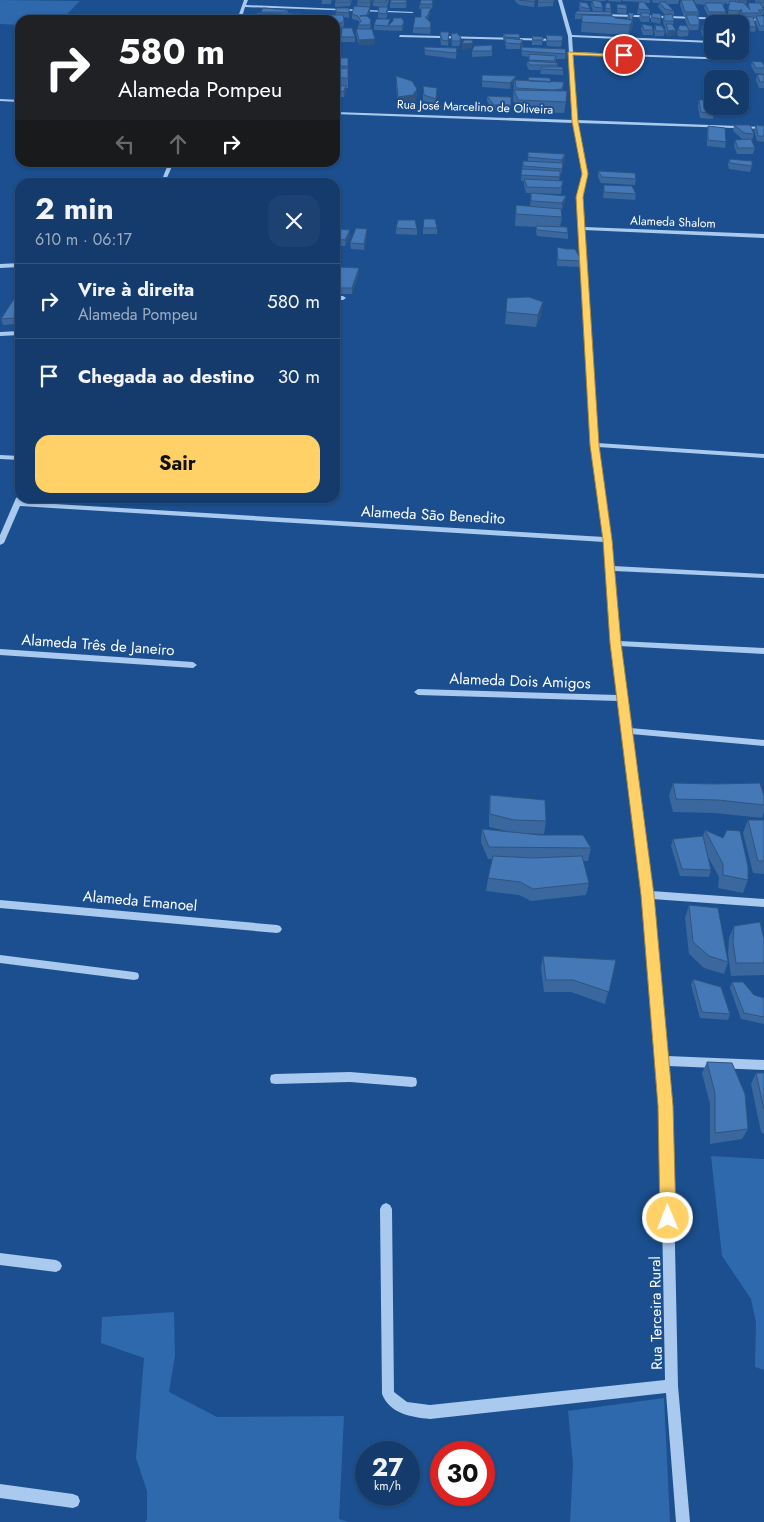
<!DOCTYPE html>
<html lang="pt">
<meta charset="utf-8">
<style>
body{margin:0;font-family:Jost,sans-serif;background:#1d4271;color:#f1f3f6;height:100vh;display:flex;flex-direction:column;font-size:19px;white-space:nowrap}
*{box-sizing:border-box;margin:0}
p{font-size:16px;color:#9dadc1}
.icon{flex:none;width:28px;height:28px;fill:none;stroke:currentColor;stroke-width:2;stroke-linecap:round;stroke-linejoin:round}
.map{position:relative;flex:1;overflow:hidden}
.sheet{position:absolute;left:15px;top:178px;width:325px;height:325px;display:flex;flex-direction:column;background:#143b6b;border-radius:15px;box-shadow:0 1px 4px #0004,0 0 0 1px #33557e}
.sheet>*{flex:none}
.top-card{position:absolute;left:15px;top:15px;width:325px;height:152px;border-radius:15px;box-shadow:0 1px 4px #0004,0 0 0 1px #33557e;background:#202124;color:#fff;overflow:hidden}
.buttons{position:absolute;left:704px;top:15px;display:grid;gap:10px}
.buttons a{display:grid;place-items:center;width:45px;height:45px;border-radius:10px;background:#143b6b;box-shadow:0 1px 4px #0004,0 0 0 1px #33557e;font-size:25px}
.speed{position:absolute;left:355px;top:1441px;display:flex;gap:10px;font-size:25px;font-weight:700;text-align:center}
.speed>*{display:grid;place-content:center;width:65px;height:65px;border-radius:50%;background:#143b6b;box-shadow:0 1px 4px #0004,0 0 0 1px #33557e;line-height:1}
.speed small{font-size:12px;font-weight:400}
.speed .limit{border:8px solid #d22;background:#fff;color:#111}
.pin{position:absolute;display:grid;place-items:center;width:42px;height:42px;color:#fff;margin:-21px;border:2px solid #fff;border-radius:50%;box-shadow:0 1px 5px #0007}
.me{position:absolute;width:55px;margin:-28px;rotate:359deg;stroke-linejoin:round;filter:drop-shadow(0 0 4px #0008)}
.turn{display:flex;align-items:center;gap:18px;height:105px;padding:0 20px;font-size:22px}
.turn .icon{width:65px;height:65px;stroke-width:2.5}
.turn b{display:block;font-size:35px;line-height:42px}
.lanes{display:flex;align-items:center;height:48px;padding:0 20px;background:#0003;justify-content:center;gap:25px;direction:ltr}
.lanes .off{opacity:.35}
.round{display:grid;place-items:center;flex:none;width:52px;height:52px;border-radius:15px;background:#1d4271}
.head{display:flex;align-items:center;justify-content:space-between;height:85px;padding:0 20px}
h1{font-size:30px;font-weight:700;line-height:38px}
.primary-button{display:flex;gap:10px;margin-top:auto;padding:10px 20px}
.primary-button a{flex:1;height:58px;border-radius:15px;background:#ffd166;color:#111;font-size:20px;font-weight:700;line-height:58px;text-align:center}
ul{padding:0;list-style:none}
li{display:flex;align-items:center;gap:15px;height:75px;padding:0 20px;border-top:1px solid #33557e}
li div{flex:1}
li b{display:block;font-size:19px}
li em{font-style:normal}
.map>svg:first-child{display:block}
.green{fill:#2e69ad}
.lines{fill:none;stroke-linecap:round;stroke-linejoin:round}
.minor{fill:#a9c9ee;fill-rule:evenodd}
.wall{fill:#3a679d}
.shaded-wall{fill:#305480}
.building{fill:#4478b7;stroke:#305480}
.route{fill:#ffd166;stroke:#a68842}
.labels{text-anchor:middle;stroke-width:4;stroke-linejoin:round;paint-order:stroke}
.far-street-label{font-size:12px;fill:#fff;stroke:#1b4f8f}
.street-label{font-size:15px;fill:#fff;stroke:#1b4f8f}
</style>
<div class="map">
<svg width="764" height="1522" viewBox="0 0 764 1522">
<rect width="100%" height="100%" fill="#1b4f8f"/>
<!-- green -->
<path class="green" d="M0 0 80 1 61 20H20V25L0 24Z
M711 1156 764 1159V1370L755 1367 756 1322 751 1299 722 1256Z
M174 1312 175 1355 169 1392 217 1417 344 1416 339 1519 348 1522H145L147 1520V1491L136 1458 144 1358 101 1343 102 1317Z
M664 1398 670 1522H570L573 1464 568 1411Z"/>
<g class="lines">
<!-- minor -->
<path class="minor" d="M244 0H248L246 5 414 12 412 13 245 7 241 20H237Z
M558 0H562L572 35 712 41V43L572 37 573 52 731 58 733 59 731 60 573 54 577 120 764 127V129L578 123 587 174 583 197 584 227 764 234V238L584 230 597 443 764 454V458L598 447 612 540 613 566 764 574V578L614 571 619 641 764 648V654L619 646 630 728 764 740V746L631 734 651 891 764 899V907L652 899 667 1056 764 1060V1070L668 1066 672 1106 678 1386 690 1522H676L666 1393 430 1419C411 1417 390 1414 382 1394L380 1209 382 1205 386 1203 390 1205 392 1209 394 1392 407 1402 430 1405 665 1380 660 1106 642 895 618 701 418 695 414 692 418 689 617 695 611 643 604 542 20 506 4 543 0 545V535L16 498 20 496V498H24L22 502 604 537 591 445 578 228 577 197 583 174 573 123 335 114V112L573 120 568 36Z
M602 14 764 19V21L601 16Z
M400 35 557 39 559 40 557 41 399 37Z
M0 99 20 100V102L0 101Z
M169 162H174L165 182H161Z
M20 263V267L0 268V264Z
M335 296H343L346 298 343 300H335Z
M20 331V335L0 336V332Z
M0 455 20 456V460L0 459Z
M0 649 193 662 197 665 193 668 0 655Z
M0 900 277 925 280 926 282 929 280 932 277 933 0 908Z
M0 955 134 972 138 973 139 976 138 979 134 980 0 963Z
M350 1072 412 1077 416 1078 417 1082 416 1086 412 1087 350 1082 275 1084 271 1083 270 1079 271 1075 275 1074Z
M0 1253 56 1260 60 1262 62 1266 60 1270 56 1272 0 1265Z
M0 1484 73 1494 78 1496 80 1501 78 1506 73 1508 0 1498Z"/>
</g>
<!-- wall -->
<path class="wall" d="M322 0H332L331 4H322Z
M352 0 350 6 335 7V2Z
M358 0H373L370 7V12L368 17 371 25 370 29 375 44 359 45 356 34V29H358V25L359 23V21L352 19V14L357 7Z
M389 0 387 7 388 12 386 19 378 18V13L381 7 373 6V2Z
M407 0 406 8H390V3Z
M433 0 432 9H430V13L428 20 431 28 430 34 413 33V28L421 17V9H419L420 4Z
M515 0H535L534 7 519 5 515 1Z
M538 0H554L553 6 538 7Z
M579 0H606L605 1H600L603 8 602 12H605L606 3 611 9 612 16 615 18 627 20 628 13 633 20 632 30 628 35 581 32 582 19H575V14L580 11 579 7V2L590 9V11H593L591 5 592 1Z
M608 0H621V2L608 1Z
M622 0H650V3H645L650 10V17L649 22H641L639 18 640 14H637L639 2 622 1Z
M652 0H666L665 2 666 3V0H679L678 4H668L674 11V16L672 15 674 21 673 26 676 30 675 35 667 36 665 29V26H664L663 20 664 14 658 7 659 3H653Z
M681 0 699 12 698 17H697L699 25 698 30H689L685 20V17H684L680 5Z
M694 0H735V2H736L735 0H747L746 5 748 7V3H756L755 0H764V7H762L764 10 763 15H761V16H764V31H759L755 21 756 18H753L756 27 755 32 740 31V24H734L732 21 733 16H740V14L738 16 728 15 729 4H726L725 2 724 5H722L726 12 725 16 732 24H712V34L711 32 712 27 710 20V17H709L704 8 705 5 696 4Z
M617 4 627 9 626 14 617 13Z
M336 8H349V18L344 17V25L343 28H335Z
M288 10V13L302 20H255V17L261 13V12Z
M651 17 661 19 660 24 651 22Z
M393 18 404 27 402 31 374 30V25H390L393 22Z
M642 24 653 30V35H643L641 29Z
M655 25 665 31 664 36H655L654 30Z
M702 26 711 32 710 37 702 36 701 31Z
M678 28 689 31 688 36 679 37 677 34Z
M440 32H449L448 46 441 45 440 37Z
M451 34 461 38 460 43 459 46H452Z
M503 34 520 38V40L523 45 522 47 566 54 565 59H556L555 63H558L557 67 563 70V75L540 74 541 70H529L527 66V61H529V57L522 56 521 47 520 49H506L505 42 503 39Z
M546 35 563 36 561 47 547 46 546 40Z
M532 36 543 37 542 45H532Z
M341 37H355V42H341Z
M492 45V56L472 57V51Z
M424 47 457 48 456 59 425 55Z
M335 58H348V88H346V91L344 97H335Z
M752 61 764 68V74L755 73 751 66Z
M757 74 764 75V88H759L756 80Z
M482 75 516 76 515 80 528 81V77L551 82 563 91 566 102 564 113 518 111 513 100 514 82 510 89 482 87Z
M396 76 417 89 416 100 413 105 398 107 396 86Z
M423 86 437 88 436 104 423 101Z
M487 96 511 105 510 111 493 110 487 101Z
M699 100 714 114 713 119 700 118 698 106Z
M734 125 754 134 752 140 755 148 753 154H737L734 146 735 140 742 139 733 131Z
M756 125 764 126V142L757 141 754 130Z
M708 126 726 142 725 148 707 146V132Z
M528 152 565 160 563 163 561 175 560 174 559 181H563L561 194 526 193 524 185V181H521L523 161H528Z
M729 159 752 166 750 172 729 169 728 165Z
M598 171 636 179 635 185 601 183 598 177Z
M604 185 636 194 635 200 603 198Z
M531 193 566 196 565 202 562 209 542 208 562 217 560 227 568 233V239L537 236 536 232V227L515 226 516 205 530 207Z
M396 228 417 229V235L396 234Z
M423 228H437V234H423Z
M350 230V236L345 246H335V237Z
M367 235 364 250 351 249 350 243Z
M557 247 582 261 581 267 557 266Z
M359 268V274L352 294H338V288Z
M507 298 542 314 536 327 505 324Z
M20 299 16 324 3 325 1 319Z
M673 783 764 796V812L762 818 714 813 673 812 669 796Z
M490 795 546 821 544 834 516 833 591 848 588 861H583L589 883 586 895 531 901 519 895 486 891 488 878 492 859H488L481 842 482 829 511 832 489 827V808Z
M748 820H764V874L753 873 743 833Z
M705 830 748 880 743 893 718 888 719 877 707 855 711 870 709 877 680 876 671 846 673 839 703 836Z
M689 905 728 962 724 974 704 968 689 954 685 918Z
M734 926 764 939V975L731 976 728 954 729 938Z
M543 956 616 960 605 1004 571 992H544L541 968Z
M693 979 730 1014 728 1020 700 1018 691 985Z
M732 982 754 995 764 998V1024L741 1019 730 988Z
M707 1062 748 1129 742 1139 710 1144V1104L702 1073Z
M756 1073H764V1134L761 1132 751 1084Z"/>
<!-- shaded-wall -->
<path class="shaded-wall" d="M371 0H373V1L370 7V2Z
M370 7V12L367 20 360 16Z
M431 8 430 13 427 22V17Z
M741 9 740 14 738 16 739 11Z
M282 14 283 19 280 20 279 17Z
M633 20 632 30 628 35 630 25Z
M404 22V27L402 31V26Z
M676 30 675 35 667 36 668 31Z
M375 39V44L359 45V40Z
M523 40V45L520 49V44Z
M473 43 472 48 462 50V44Z
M516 76 515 81V80L514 82 510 89V83Z
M564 82 563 93 552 100 553 90Z
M346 86V91L344 97V91Z
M417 89 416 100 413 105 398 107V97Z
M565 154V160L561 165 562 160Z
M566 196 565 202 562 209V203Z
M367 229V235L364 250V244Z
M350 230V236L345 246V240Z
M359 268V274L352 294V288Z
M543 302 542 314 536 327 538 315Z
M20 311V319L16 324 15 318Z"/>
<!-- building -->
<path class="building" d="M336 0H350V2H335Z
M358 0H371L370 2H357Z
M374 0H387L386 2H373Z
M391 0H406V3H390Z
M421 0H433L432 4H420Z
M519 0H535L534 2Z
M538 0H554V2H538Z
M592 0 601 2 603 8 594 7Z
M681 0H693L699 12H685Z
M738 0H747V1H738Z
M758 0H764V2H759Z
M730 1 744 3 750 10 748 3H760L764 10H758L761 13H742L741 9 739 11 728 10Z
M579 2 587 3 590 9 581 7Z
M639 2H644L650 10 638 9Z
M659 2H665L674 11 665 9Z
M606 3H610L611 9 605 8Z
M705 3H722L726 12H709Z
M617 4 626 5 627 9 617 8Z
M354 6 370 7 367 15 360 16H367L371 20 370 25H358L361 21 358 16 352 14Z
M379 7H388L386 14 378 13Z
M263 8 288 10 285 12H261Z
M336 8H349V13L336 12Z
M421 8H431L427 17H425L431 23 430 28H413L415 17H421Z
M577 11 611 12 612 15 575 14Z
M257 13 282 14 279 17H255Z
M287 13 302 14 301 20H282Z
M628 13H634L632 20H629L630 18Z
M640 13H649L650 17H642Z
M653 13 661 14V19L651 17Z
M315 14 327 15 325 19H313Z
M672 14 674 21H664V15Z
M331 15H343L344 20 342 23H335V20H328Z
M582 15 613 16 615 18 633 20 630 25 582 22Z
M686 15H696L699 19V25H690Z
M711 15 729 16 732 24 714 23Z
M733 16 753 17 756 27 740 26V24H738Z
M756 16H764V26H760Z
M393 18H402L404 22 402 26H388L393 21Z
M376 19H390L388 26 374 25Z
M642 24 652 26 653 30H644Z
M666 24H672L676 30 668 31Z
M655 25 662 26 665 31H656Z
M680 25 687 26 689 31H680L678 28Z
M702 26H710L711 32 703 31Z
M342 28H352L355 37H341Z
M356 29H372L375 39 359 40Z
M440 32H449L448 41 442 40Z
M457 33 461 38 459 41H452L451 34Z
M503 34H519L520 38 505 37Z
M546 35 563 36 562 41H547Z
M532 36 543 37V40H533Z
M505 38 523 40 520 44 506 43Z
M464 40H472L473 43 462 44Z
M492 45V51H472L474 46Z
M424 47 457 48 456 53 425 50Z
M521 47 565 49 566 54 522 51Z
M529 54 556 56 554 61 529 60Z
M335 58H348V66H335Z
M527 61 558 63 557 65H530Z
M752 61 762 62 764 65V68H756Z
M541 67H562L563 70 541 69Z
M348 68V78H335V69Z
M757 74 764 75V82H760Z
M482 75 516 76 510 83 482 81Z
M396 76 412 81 417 89 413 95 398 97Z
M528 77 550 78 551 82 529 81Z
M515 80 564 82 562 89 553 90 516 88Z
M335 85 346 86 344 91 335 92Z
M423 86 437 88 436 99 424 95Z
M514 90 567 91 566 102 518 100Z
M487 96 511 97V105H494Z
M699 100H708L714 114 701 112Z
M734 125H750L754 134 744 133Z
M756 125 764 126V136H758Z
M708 126 725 128 726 142 708 140Z
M751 139 755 148H738L735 140Z
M528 152 565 154 562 160 549 159 528 157Z
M729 159 752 161V166L730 163Z
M523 161 563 163 562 169 523 166Z
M522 169 560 171V177L521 175Z
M598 171 635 173 636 179 602 177Z
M524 179 563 181 561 188 527 187Z
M604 185 632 186 636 194 604 192Z
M531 193 566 196 562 203 531 201Z
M516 205 561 209 562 217 516 214Z
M424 219H435L437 228H423Z
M398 220H415L417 229 396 228Z
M536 226 567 227 568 233 537 230Z
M356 228 367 229 364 244 350 243Z
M339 229 350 230 345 240 335 239V237Z
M557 247 566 249H575L582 261 558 260Z
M340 267 359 268 352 288H338L340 283Z
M529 297 543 302 538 315 506 312 507 298Z
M14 299H20V311L15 318 1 319Z
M673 783 715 784 760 783 764 796V805L718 800 676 799Z
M490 795 545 800 546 821 514 820 490 814Z
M748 820H764V861H758Z
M482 829 540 835H583L591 848 489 847Z
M705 830 723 838 727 830 740 831 748 866V880L723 875V864Z
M703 836 711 870 682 869 673 839Z
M493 856 533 858 582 856 589 883 533 889 520 882 488 878Z
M689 905 718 908 728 962 709 956 693 942Z
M760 922 764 939V963H736L733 942 734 926Z
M543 956 616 960 609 992 573 980H546Z
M693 979 721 987 730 1014 702 1012Z
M732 982H743L754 995 764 998V1017L744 1013Z
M707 1062 732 1063 745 1094 748 1129 715 1133V1093Z
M756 1073H764V1109Z"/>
<!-- route -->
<path class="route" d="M568 52 627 55 624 57 573 55 578 121 588 174 583 197 599 445 612 540 621 643 654 895 673 1106 676 1218 673 1223 668 1225 663 1223 660 1218 658 1106 641 895 610 643 603 540 590 445 576 197 582 174 572 121Z"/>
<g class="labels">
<!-- far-street labels -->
<g class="far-street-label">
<text transform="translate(475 107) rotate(2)" y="4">Rua José Marcelino de Oliveira</text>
<text transform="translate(673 222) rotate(2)" y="4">Alameda Shalom</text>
</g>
<!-- street labels -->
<g class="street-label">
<text transform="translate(433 515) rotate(3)" y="5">Alameda São Benedito</text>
<text transform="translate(98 645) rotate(4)" y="5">Alameda Três de Janeiro</text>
<text transform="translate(520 681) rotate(2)" y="5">Alameda Dois Amigos</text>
<text transform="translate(140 901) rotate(5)" y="5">Alameda Emanoel</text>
<text transform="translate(656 1313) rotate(-91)" y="5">Rua Terceira Rural</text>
</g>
</g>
</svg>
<div class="buttons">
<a><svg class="icon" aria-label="sound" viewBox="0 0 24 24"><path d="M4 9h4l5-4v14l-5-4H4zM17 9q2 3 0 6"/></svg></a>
<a><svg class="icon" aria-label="search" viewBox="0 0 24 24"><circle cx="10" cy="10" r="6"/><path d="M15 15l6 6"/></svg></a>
</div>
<div class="speed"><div>27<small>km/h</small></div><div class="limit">30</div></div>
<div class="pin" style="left:624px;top:55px;background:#d93025"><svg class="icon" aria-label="arrive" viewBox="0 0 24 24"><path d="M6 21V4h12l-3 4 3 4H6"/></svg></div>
<svg class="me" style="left:668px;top:1218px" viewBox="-20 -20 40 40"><circle r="17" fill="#ffd166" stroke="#fff" stroke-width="3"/><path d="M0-11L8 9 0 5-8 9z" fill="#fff"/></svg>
<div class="top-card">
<div class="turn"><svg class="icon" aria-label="right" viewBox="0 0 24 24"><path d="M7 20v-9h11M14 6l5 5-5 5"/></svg><div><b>580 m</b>Alameda Pompeu</div></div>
<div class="lanes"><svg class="icon off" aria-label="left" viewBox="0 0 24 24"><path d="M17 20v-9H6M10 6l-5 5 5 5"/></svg><svg class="icon off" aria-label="ahead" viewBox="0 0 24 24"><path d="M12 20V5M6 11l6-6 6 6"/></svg><svg class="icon" aria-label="right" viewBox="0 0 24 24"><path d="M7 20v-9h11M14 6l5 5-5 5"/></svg></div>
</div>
<section class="sheet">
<div class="head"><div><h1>2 min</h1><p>610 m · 06:17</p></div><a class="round"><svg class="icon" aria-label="close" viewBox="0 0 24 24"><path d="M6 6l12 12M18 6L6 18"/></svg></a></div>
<ul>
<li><svg class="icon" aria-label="right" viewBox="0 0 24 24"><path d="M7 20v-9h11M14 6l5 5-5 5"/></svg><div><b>Vire à direita</b><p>Alameda Pompeu</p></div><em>580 m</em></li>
<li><svg class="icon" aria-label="arrive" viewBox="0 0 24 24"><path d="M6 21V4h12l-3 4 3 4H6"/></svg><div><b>Chegada ao destino</b></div><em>30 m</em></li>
</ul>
<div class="primary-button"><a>Sair</a></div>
</section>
</div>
